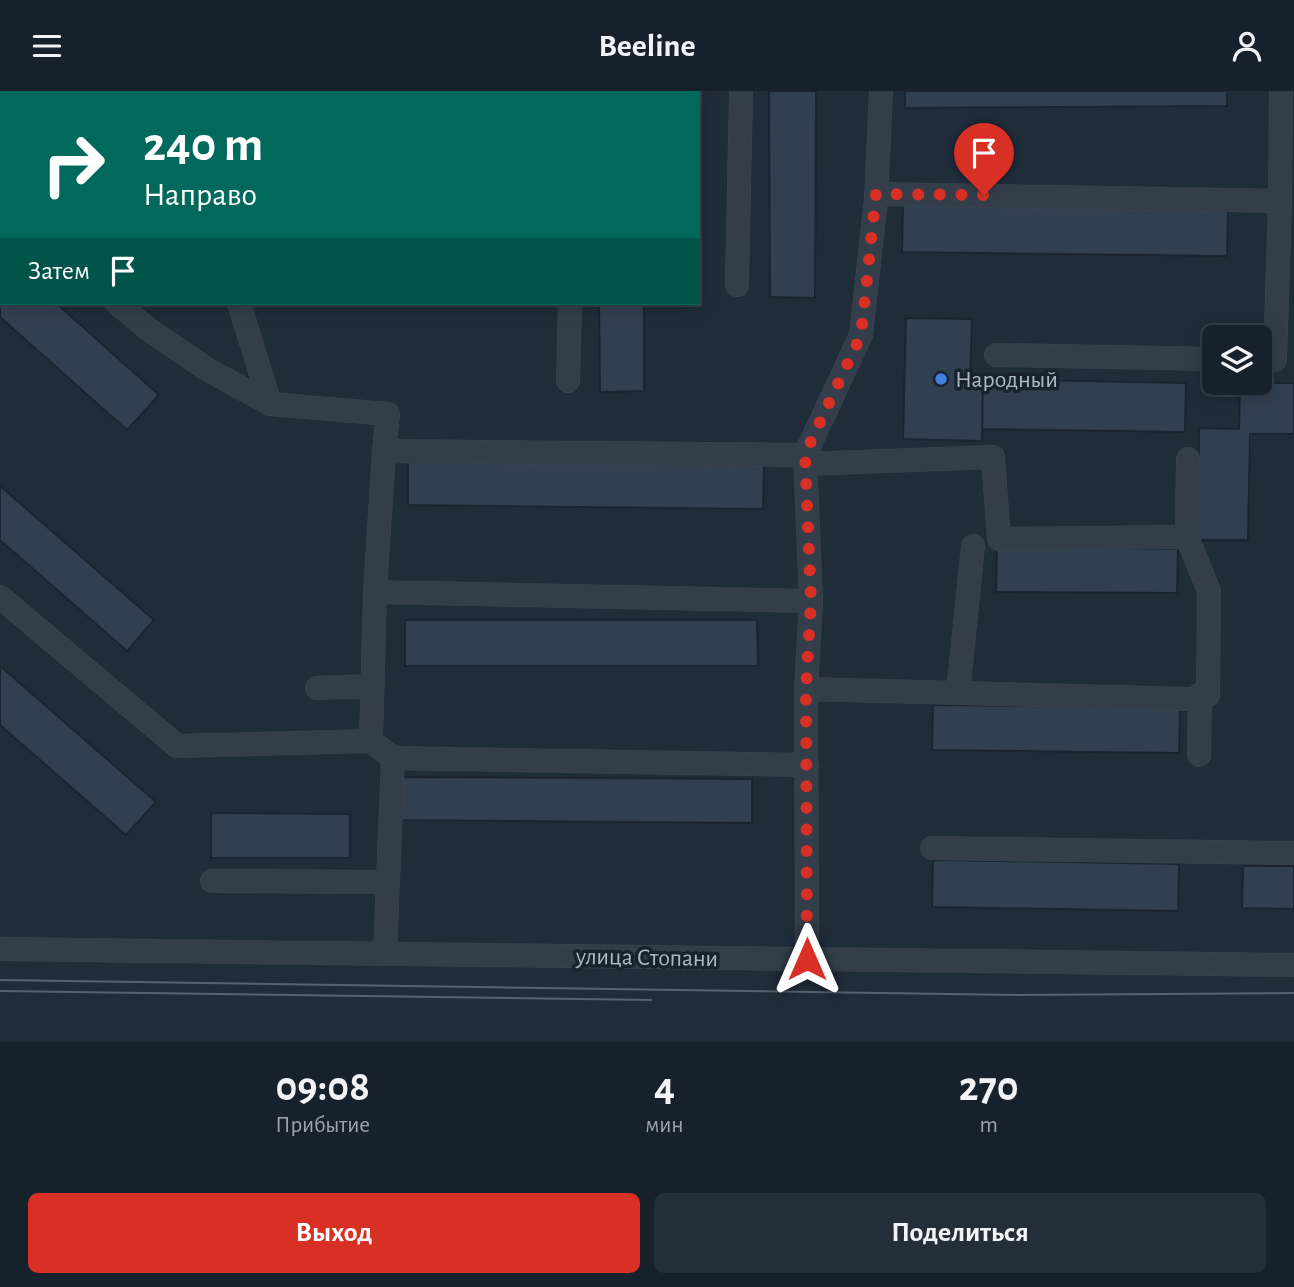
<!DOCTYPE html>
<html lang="ru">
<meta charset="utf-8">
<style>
body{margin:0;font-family:"Alegreya Sans",sans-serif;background:#242e38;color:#f1f3f6;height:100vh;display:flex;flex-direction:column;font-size:26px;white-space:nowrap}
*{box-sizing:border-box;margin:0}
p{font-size:23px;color:#9ea3a9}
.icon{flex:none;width:38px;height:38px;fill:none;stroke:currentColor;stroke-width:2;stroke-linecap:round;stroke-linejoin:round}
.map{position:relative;height:951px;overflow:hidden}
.side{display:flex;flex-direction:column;background:#17212c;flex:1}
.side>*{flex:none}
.banner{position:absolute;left:0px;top:0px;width:700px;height:214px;box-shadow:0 4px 18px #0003,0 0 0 2px #363e48;background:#00695c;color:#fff;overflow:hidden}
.buttons{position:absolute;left:1202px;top:234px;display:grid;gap:14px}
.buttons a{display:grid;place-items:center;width:70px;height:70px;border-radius:10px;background:#17212c;box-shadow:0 4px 18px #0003,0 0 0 2px #363e48;font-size:35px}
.pin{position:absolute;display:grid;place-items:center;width:60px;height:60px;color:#fff;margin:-72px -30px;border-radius:50% 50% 50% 0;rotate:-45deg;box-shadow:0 0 7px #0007}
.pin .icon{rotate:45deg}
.me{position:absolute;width:77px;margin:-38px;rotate:0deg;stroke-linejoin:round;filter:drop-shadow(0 0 5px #0008)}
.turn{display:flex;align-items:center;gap:24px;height:147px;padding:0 28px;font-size:32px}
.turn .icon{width:91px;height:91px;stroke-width:2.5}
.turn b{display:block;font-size:49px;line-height:60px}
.then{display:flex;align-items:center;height:66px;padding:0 28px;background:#0003;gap:14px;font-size:26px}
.eta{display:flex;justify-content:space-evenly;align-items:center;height:119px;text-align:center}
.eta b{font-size:42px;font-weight:600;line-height:49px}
.primary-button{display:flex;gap:14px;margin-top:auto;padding:14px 28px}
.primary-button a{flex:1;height:80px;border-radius:10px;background:#d93025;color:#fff;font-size:28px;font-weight:600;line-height:80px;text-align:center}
.primary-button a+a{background:#242e38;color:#f1f3f6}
header{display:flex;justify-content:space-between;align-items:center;height:91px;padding:0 28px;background:#17212c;font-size:32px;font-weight:600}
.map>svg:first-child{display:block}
.building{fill:#314051;stroke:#1a2531;stroke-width:2}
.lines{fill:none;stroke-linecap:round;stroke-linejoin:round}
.minor-casing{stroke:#3c4754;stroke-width:24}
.minor{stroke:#333e4a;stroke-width:23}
.tram{stroke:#546272;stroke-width:2}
.route{stroke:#d93025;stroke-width:12;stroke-dasharray:0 21.6}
.shop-dot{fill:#3f7fe0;stroke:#19232f;stroke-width:2.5}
.labels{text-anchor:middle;stroke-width:7;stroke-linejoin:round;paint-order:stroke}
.poi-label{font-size:24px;fill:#adb8c7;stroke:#19232f;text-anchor:start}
.street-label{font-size:24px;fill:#adb8c7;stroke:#19232f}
</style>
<header><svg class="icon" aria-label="menu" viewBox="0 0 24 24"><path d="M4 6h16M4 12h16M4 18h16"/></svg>Beeline<svg class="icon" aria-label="person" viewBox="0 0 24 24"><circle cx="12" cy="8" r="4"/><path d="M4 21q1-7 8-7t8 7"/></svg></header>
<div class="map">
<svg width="1294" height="951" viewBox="0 0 1294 951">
<rect width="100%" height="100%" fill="#1f2c3a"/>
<!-- building -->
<path class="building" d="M0 0H33L35 2H2V34L0 32Z
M300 0H393V2H300Z
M598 0H642V2H598Z
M769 0H816L815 207 770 206Z
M905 0H1227V15L905 17Z
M903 113 1228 116 1227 165 902 161Z
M0 162 2 163V212H56L159 304 127 339 0 226Z
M599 212H644V300L600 301Z
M906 227 972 228 970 288H983L982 350 903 348Z
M983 288 1186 292 1185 341 982 338Z
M1240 292H1294V343H1250L1248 449H1198L1199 337 1239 338Z
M408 371 764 374 763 418 408 414Z
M0 395 154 529 127 560 0 449Z
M997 457 1178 458 1177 502 996 501Z
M405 529H757L758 575H405Z
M0 575 156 711 126 744 0 634Z
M933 614 1180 617 1179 662 932 659Z
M401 686 752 688V732L401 729Z
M211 722 350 723V767H211Z
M933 769 1179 773 1178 820 932 816Z
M1243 775H1294V818L1242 817Z"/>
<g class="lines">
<!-- minor casing -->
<g class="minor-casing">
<path id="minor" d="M191 0V2
M279 2V0
M576 2V0
M876 103 1280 110
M0 112 2 113
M737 194 741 0
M117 212 148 238 205 277 270 313
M239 212 270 313 388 323 384 360
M996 264 1214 268
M1260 269H1275L1280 110 1281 0
M568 290 570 212
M805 373 993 366 999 448 1187 446 1188 368
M1187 431V446L1209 500 1208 604 1200 603 1199 664
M375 501 811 510
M0 506 177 655 371 650
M317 597 373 595
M806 598 1188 608
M958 602 973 455
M393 667 807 674
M932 757 1294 762
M212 790 388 791
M0 858 1294 874
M385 862 393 667 371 650 375 501 384 360 805 364
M807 868 806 598 811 510 805 364 861 244 876 108 881 0"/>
</g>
<!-- minor -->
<use href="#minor" class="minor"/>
<!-- tram -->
<path class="tram" d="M0 889 1017 904 1294 902
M0 900 651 909"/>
</g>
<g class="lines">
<!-- route -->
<path class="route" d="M807 868 806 598 811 510 805 363 861 244 876 103 984 104"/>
</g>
<!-- markers -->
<circle class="shop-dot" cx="941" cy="288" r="7"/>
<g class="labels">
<!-- poi labels -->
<g class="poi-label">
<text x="955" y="296">Народный</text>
</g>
<!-- street labels -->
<g class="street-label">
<text transform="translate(647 866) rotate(1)" y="8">улица Стопани</text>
</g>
</g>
</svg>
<div class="buttons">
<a><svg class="icon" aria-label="layers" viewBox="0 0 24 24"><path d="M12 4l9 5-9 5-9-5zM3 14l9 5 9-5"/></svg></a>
</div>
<div class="pin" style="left:984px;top:104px;background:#d93025"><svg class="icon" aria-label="arrive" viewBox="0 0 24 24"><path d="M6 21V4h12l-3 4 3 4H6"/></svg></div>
<svg class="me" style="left:807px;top:868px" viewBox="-20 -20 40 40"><path d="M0-17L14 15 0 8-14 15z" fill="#d93025" stroke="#fff" stroke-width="4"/></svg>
<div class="banner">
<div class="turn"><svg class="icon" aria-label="right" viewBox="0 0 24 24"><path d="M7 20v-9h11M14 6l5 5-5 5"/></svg><div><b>240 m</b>Направо</div></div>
<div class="then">Затем<svg class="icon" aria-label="arrive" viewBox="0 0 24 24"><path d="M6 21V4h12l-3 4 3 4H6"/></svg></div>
</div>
</div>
<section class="side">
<div class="eta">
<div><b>09:08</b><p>Прибытие</p></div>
<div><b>4</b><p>мин</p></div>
<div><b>270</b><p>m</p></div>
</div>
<div class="primary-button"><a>Выход</a><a>Поделиться</a></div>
</section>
